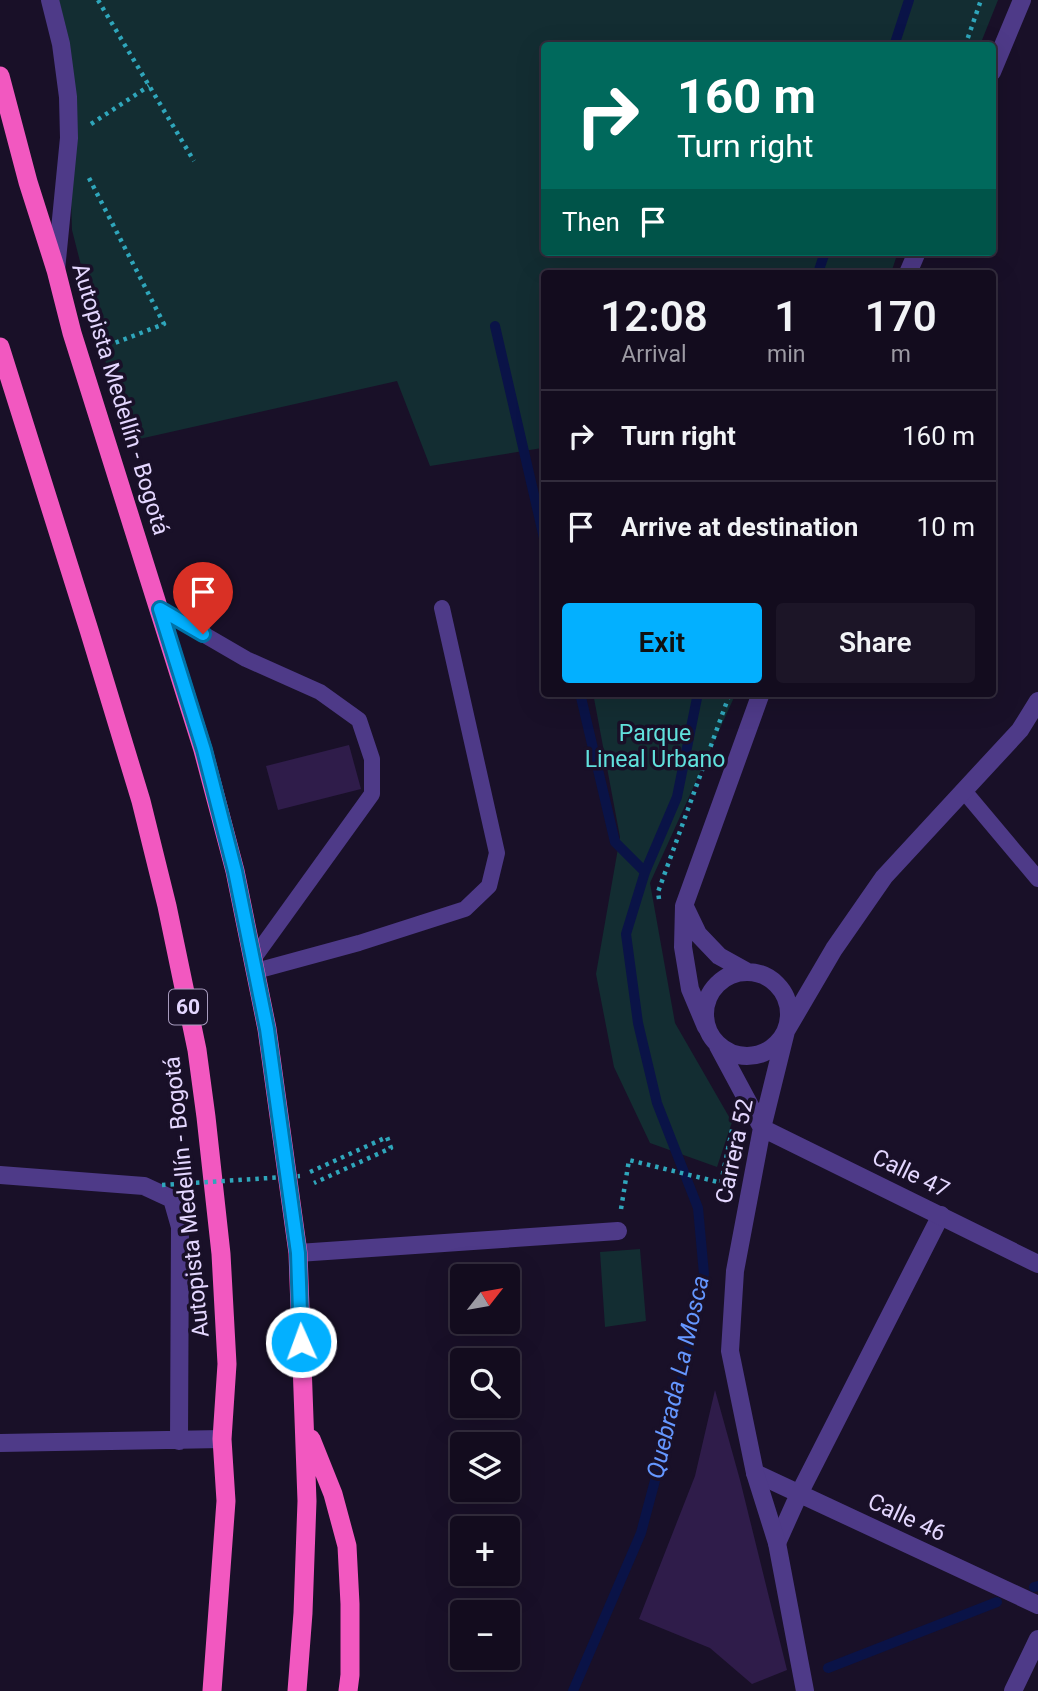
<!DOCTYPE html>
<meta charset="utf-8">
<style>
body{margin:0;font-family:Roboto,sans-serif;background:#1c1527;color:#f1f3f6;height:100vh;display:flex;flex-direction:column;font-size:26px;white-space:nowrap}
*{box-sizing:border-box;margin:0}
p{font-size:23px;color:#9d9ba4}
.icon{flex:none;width:38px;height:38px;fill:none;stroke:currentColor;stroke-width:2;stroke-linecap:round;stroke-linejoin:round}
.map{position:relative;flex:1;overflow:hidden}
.sheet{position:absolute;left:541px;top:270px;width:455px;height:427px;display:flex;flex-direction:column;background:#130c1e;border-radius:7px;box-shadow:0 7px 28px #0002,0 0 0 2px #322c3c}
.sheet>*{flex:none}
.hud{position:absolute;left:541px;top:42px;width:455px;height:214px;border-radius:7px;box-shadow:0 7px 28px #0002,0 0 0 2px #322c3c;background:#00695c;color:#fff;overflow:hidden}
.needle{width:46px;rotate:59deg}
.tools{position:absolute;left:450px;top:1264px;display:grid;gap:14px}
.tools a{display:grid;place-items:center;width:70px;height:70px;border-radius:7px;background:#130c1e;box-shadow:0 7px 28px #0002,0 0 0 2px #322c3c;font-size:35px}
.pin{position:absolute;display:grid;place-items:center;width:60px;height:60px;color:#fff;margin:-72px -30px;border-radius:50% 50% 50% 0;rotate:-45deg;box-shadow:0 0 7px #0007}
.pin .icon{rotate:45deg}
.me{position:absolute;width:77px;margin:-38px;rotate:358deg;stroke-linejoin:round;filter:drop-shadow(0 0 5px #0008)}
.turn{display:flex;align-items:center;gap:24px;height:147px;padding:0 21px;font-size:32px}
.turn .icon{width:91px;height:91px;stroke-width:2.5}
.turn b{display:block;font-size:49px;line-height:60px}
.then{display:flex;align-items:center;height:66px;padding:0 21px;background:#0003;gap:14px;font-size:26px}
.eta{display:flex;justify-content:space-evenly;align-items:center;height:119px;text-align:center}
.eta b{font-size:42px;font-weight:600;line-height:49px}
.action{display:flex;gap:14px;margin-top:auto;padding:14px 21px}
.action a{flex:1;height:80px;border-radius:7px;background:#03b0ff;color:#111;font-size:28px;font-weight:600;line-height:80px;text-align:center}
.action a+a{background:#1c1527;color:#f1f3f6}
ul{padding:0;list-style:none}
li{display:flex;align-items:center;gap:21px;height:91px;padding:0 21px;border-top:2px solid #322c3c}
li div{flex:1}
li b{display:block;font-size:26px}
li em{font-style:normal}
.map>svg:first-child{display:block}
.green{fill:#132d32}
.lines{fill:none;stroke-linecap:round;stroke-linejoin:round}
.stream{stroke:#0a1347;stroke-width:10}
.building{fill:#2f1c4a}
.path{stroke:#2fa6bb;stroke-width:4.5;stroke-dasharray:3.5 5;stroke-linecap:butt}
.service{stroke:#4e3a88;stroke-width:16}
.minor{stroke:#4e3a88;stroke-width:18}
.tertiary{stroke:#4e3a88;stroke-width:18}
.trunk{stroke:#f258c0;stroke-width:19}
.path-bridge{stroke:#2fa6bb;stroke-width:4.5;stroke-dasharray:3.5 5;stroke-linecap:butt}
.route-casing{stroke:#0272a6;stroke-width:18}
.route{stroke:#03b0ff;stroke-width:12}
.labels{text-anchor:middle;stroke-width:7;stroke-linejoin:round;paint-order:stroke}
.shield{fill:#191028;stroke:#a79bbe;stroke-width:2}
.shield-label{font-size:21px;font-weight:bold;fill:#e4d7ff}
.street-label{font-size:23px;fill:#e4d7ff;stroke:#191028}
.park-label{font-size:23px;fill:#61e1dd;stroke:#191028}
.water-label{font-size:24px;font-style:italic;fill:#6597ff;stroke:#191028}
</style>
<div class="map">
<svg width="1038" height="1691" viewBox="0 0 1038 1691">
<rect width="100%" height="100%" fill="#191028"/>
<!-- green -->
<path class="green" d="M50 0H998L980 45 544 46V252H898L891 273H544V455L542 448 430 466 397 381 126 442 72 230 69 138Z
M593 693H736L650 883 675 1023 732 1122 717 1167 650 1143 614 1067 596 974 620 837Z
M640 1249 646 1321 605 1327 600 1252Z"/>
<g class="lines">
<!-- stream -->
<path class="stream" d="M894 46 909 0
M818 273 825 252
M495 326 544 538
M580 693 615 842 645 872
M1034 1587 1038 1586
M828 1668 997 1602
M573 1691 641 1533 685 1368 704 1274 698 1208 657 1103 638 1023 626 934 645 872 677 797 698 693"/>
</g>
<!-- building -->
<path class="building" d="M349 745 361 789 278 810 266 766Z
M715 1390 740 1480 787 1670 752 1684 710 1648 639 1619 695 1476Z"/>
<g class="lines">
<!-- path -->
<path class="path" d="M98 0 194 161
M965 46 981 0
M91 124 149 86
M89 178 164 324 102 348
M659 899 658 892 730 693
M310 1172 387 1137 391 1148 314 1183
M721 1183 733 1125
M621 1209 629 1160 722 1183"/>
<!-- service -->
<path class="service" d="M160 609 246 659 320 692 359 720 372 759V794L253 959
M964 791 1038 879
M256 971 359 943 465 909 489 886 497 853 442 608"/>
<!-- minor -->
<path class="minor" d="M50 0 61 44 68 97 69 138 56 270
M0 1175 144 1186 172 1199 180 1227 179 1441
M298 1253 618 1231
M0 1443 222 1439
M755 1473 1038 1605
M777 1543 799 1494 941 1215"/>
<!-- tertiary -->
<path class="tertiary" d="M992 72 1022 0
M908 273 917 252
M686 909 698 934 719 956 746 971
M705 1014a42 42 0 1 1 84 0a42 42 0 1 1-84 0Z
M706 1027 690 989 683 947 684 906 761 693
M718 1046 762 1128 1038 1264
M805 1691 777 1543 755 1473 730 1351 735 1271 762 1128 786 1031 834 949 884 877 1020 730 1038 701
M1013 1691 1038 1639"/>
<!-- trunk -->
<path class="trunk" d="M0 76 28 182 56 270 72 333 203 750 235 871 267 1029 298 1253 307 1501 303 1613 297 1691
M0 347 89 630 141 801 167 906 197 1050 206 1117 221 1254 227 1364 222 1439 226 1501 212 1691
M311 1439 333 1494 347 1546 350 1604V1675L348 1691"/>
<!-- path-bridge -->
<path class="path-bridge" d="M162 1185 300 1176"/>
</g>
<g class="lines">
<!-- route casing -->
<g class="route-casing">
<path id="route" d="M203 634 160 609 204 750 235 871 267 1029 298 1253 301 1342"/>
</g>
<!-- route -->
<use href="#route" class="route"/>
</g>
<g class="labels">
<!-- shield labels -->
<rect class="shield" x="169" y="989.5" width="38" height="35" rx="5"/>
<g class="shield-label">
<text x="188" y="1014">60</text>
</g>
<!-- street labels -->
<g class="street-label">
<text transform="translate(121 399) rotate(73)" y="8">Autopista Medellín - Bogotá</text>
<text transform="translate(734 1151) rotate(-78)" y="8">Carrera 52</text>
<text transform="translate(911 1173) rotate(26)" y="8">Calle 47</text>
<text transform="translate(186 1197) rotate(-96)" y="8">Autopista Medellín - Bogotá</text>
<text transform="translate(907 1517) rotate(25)" y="8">Calle 46</text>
</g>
<!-- park labels -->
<g class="park-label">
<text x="655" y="741">Parque<tspan x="655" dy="26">Lineal Urbano</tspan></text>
</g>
<!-- water labels -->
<g class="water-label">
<text transform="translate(678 1377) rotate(-77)" y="8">Quebrada La Mosca</text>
</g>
</g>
</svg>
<div class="tools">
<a><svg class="needle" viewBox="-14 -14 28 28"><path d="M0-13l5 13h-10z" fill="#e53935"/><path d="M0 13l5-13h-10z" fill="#9d9ba4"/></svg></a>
<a><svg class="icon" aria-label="search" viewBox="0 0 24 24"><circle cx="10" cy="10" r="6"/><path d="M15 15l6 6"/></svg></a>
<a><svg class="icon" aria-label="layers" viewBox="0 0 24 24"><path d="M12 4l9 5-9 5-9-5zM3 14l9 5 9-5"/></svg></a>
<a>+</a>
<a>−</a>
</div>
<div class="pin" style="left:203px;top:634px;background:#d93025"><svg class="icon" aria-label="arrive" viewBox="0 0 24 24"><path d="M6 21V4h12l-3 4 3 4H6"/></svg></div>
<svg class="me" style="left:301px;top:1342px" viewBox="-20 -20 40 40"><circle r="17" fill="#03b0ff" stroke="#fff" stroke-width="3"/><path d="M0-11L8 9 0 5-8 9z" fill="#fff"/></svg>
<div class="hud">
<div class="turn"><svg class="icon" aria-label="right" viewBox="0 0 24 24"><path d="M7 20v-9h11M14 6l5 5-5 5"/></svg><div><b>160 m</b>Turn right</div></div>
<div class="then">Then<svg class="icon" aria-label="arrive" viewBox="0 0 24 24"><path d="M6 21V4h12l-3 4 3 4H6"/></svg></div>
</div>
<section class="sheet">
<div class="eta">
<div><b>12:08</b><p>Arrival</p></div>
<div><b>1</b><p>min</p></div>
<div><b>170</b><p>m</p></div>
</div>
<ul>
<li><svg class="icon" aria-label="right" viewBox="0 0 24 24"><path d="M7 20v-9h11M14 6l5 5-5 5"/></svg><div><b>Turn right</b></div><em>160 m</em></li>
<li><svg class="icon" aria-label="arrive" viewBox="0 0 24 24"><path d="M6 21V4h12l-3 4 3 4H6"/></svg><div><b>Arrive at destination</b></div><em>10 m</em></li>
</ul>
<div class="action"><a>Exit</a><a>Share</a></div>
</section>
</div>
